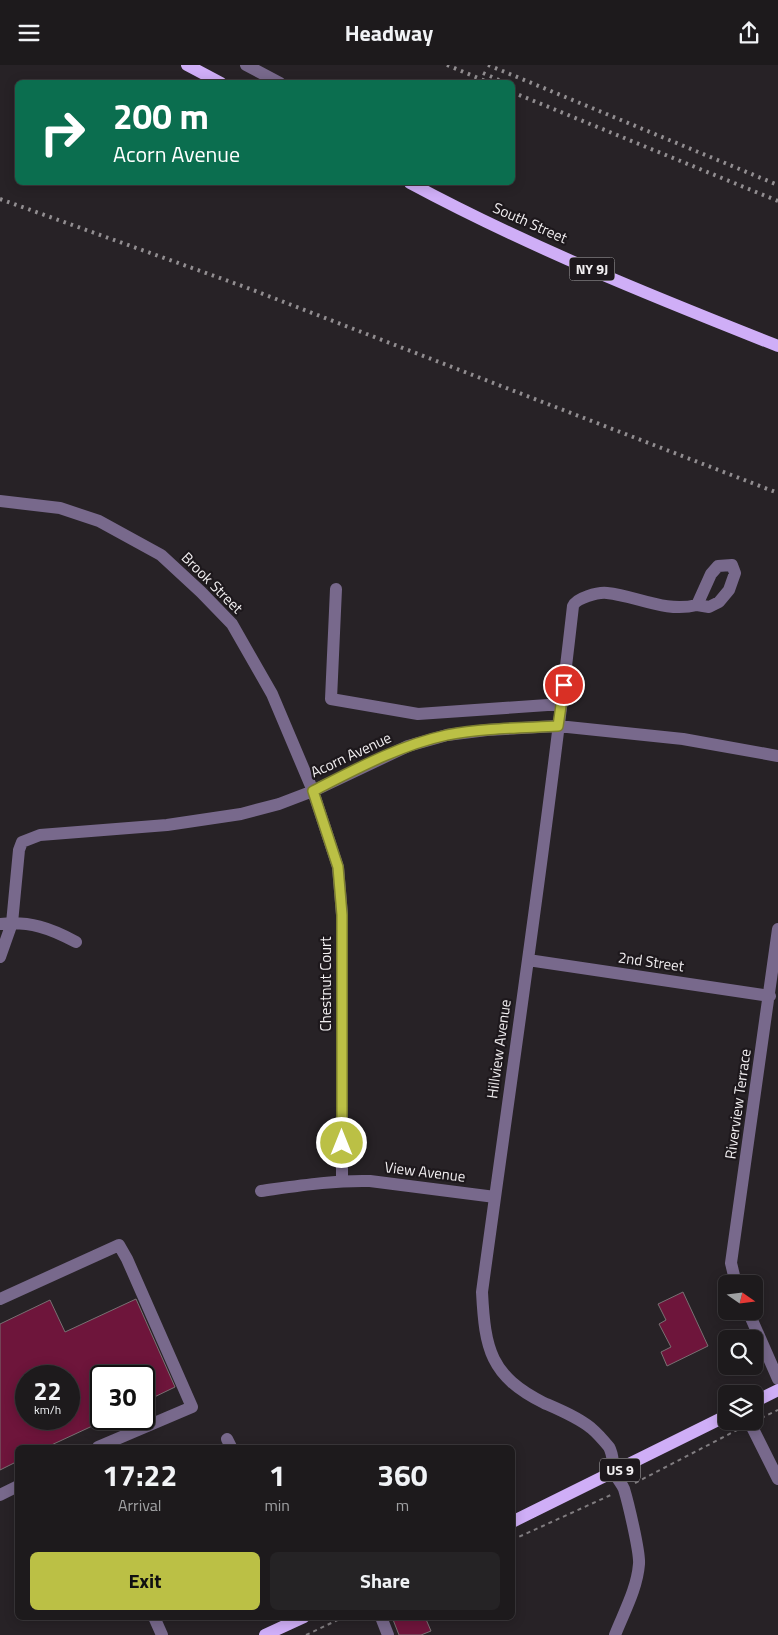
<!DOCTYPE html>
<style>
body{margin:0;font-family:"Titillium Web",sans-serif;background:#252325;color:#f1f3f6;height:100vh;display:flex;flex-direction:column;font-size:19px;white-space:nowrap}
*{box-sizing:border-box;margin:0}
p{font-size:16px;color:#a0a1a3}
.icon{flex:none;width:28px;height:28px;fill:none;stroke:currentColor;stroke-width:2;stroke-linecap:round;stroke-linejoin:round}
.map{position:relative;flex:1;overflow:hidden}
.drawer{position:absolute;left:15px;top:1380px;width:500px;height:175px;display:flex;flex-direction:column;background:#1d1a1c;border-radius:8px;box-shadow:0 2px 12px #0003,0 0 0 1px #3b383b}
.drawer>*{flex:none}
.top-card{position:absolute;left:15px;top:15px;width:500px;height:105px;border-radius:8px;box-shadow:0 2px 12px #0003,0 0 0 1px #3b383b;background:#0b6e4f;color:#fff;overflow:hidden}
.needle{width:32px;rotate:104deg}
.fabs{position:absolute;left:718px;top:1210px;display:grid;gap:10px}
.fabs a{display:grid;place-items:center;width:45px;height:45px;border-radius:8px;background:#1d1a1c;box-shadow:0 2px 12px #0003,0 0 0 1px #3b383b;font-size:25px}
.speed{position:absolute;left:15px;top:1300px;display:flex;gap:10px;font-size:25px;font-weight:700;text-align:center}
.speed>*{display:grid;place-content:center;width:65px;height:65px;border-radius:50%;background:#1d1a1c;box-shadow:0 2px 12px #0003,0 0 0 1px #3b383b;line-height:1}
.speed small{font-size:12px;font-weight:400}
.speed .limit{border:2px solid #111;border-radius:8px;background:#fff;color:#111}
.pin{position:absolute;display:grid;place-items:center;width:42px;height:42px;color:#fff;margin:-21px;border:2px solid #fff;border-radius:50%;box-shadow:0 1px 5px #0007}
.me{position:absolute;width:55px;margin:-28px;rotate:0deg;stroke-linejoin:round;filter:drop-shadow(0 0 4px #0008)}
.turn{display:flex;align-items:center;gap:18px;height:105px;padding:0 15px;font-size:22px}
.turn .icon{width:65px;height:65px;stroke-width:2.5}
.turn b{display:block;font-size:35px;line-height:42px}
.eta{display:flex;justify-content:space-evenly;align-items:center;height:85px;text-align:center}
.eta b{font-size:30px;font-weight:700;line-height:35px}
.cta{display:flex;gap:10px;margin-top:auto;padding:10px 15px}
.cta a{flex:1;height:58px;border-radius:8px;background:#bbc045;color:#111;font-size:20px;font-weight:700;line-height:58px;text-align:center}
.cta a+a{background:#252325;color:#f1f3f6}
header{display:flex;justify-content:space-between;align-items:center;height:65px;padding:0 15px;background:#1d1a1c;font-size:22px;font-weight:700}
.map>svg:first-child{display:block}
.building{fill:#6e153b;stroke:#797173;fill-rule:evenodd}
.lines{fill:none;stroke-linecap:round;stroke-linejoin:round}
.path{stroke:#817d80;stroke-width:2;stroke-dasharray:4 4;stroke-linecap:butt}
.minor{stroke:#78698c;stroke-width:12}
.major{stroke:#cfaef7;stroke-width:12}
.rail{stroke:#928e91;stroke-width:4;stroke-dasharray:2.5 5;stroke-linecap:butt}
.route-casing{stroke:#7a7d2d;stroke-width:12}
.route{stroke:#bbc045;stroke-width:9}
.labels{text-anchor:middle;stroke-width:4.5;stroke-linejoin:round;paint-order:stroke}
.shield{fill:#1d181c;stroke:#b1aeb0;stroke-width:1}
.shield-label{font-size:14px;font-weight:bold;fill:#f1eef0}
.street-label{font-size:15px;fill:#f1eef0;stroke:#1d181c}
</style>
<header><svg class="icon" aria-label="menu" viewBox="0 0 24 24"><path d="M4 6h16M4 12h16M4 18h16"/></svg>Headway<svg class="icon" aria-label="share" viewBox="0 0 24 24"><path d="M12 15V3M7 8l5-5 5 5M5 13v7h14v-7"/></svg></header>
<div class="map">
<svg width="778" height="1570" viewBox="0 0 778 1570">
<rect width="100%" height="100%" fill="#272226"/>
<!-- building -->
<path class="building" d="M683 1227 708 1281 667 1301 661 1287 671 1282 659 1259 666 1255 658 1239Z
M136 1234 175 1322 144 1337V1311H101V1357L47 1382H18V1396L0 1405V1259L50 1235 65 1267ZM26 1311H69V1354H26Z
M392 1552H425L431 1566 421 1570H399Z"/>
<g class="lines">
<!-- path -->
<path class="path" d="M761 1353 778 1345
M635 1418 739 1364
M512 1475 613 1429
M306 1570 344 1552"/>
<!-- minor -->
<path class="minor" d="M246 0 280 18
M0 436 60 443 99 456 161 490 201 527 232 559 272 629 313 726 338 802 342 850V1116
M336 524 331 634 418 649 562 639
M0 859C30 856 50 863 76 877
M0 892 12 858 19 785 22 777 40 770 167 760 241 749 279 739 313 726 408 681 447 670 487 665 558 661 683 674 778 691
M528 895 770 931
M261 1126C297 1121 334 1115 370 1116L495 1132
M736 1219 731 1198 778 864
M0 1234 119 1180 127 1194 192 1342 98 1382
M748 1246 778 1314
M749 1356 778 1414
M227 1374 231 1382
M0 1430 18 1421
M154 1552 162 1570
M381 1552 388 1570
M615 1570C624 1547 637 1524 639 1499 640 1487 628 1437 624 1424 622 1419 617 1414 615 1408 612 1399 614 1391 609 1382 604 1376 597 1368 591 1363 577 1352 560 1345 544 1338 490 1311 485 1284 482 1227 513 999 547 771 573 541 576 533 598 527 607 528 637 531 665 548 697 540L711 509 718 501 732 500 735 508 729 525 719 537 709 542 697 540"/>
<!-- major -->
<path class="major" d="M187 0 221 18
M410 118C527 181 654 232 778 281
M754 1337 778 1325
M512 1457 726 1351
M265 1570 304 1552"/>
<!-- rail -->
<path class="rail" d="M447 0 490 18
M488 0 778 120
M483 8 506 18
M512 27 778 136
M0 134 245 222 778 428"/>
</g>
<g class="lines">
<!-- route casing -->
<g class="route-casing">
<path id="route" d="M342 1078V850L338 802 313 726C356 704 400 680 447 670 484 663 521 663 558 661L564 620"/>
</g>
<!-- route -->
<use href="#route" class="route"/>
</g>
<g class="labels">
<!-- shield labels -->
<g class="shield">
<rect x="569.5" y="192.5" width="45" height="23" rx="4"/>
<rect x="600" y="1393.5" width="40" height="23" rx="4"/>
</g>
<g class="shield-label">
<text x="592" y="209">NY 9J</text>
<text x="620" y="1410">US 9</text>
</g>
<!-- street labels -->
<g class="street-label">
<text transform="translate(530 158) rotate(24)" y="5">South Street</text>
<text transform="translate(212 518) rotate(45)" y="5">Brook Street</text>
<text transform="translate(351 690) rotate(-25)" y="5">Acorn Avenue</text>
<text transform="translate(651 897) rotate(8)" y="5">2nd Street</text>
<text transform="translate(326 919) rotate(-90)" y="5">Chestnut Court</text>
<text transform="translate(499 984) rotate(-82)" y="5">Hillview Avenue</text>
<text transform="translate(738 1039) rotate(-82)" y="5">Riverview Terrace</text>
<text transform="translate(425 1107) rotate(7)" y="5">View Avenue</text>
</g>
</g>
</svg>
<div class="fabs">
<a><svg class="needle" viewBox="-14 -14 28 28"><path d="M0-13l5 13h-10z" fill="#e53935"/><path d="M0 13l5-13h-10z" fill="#a0a1a3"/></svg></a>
<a><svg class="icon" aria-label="search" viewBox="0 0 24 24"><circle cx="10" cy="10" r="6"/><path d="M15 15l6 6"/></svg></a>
<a><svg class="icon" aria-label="layers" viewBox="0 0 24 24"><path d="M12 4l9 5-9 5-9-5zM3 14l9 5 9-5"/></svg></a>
</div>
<div class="speed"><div>22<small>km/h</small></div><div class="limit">30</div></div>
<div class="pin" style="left:564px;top:620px;background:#d93025"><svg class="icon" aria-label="arrive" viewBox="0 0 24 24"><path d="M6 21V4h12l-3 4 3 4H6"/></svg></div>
<svg class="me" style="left:342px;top:1078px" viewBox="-20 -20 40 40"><circle r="17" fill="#bbc045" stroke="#fff" stroke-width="3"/><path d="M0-11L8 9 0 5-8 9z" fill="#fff"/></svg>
<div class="top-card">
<div class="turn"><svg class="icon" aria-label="right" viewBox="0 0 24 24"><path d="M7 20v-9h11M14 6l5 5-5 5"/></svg><div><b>200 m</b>Acorn Avenue</div></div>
</div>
<section class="drawer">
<div class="eta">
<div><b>17:22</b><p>Arrival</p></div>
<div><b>1</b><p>min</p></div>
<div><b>360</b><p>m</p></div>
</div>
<div class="cta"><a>Exit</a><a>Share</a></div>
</section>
</div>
